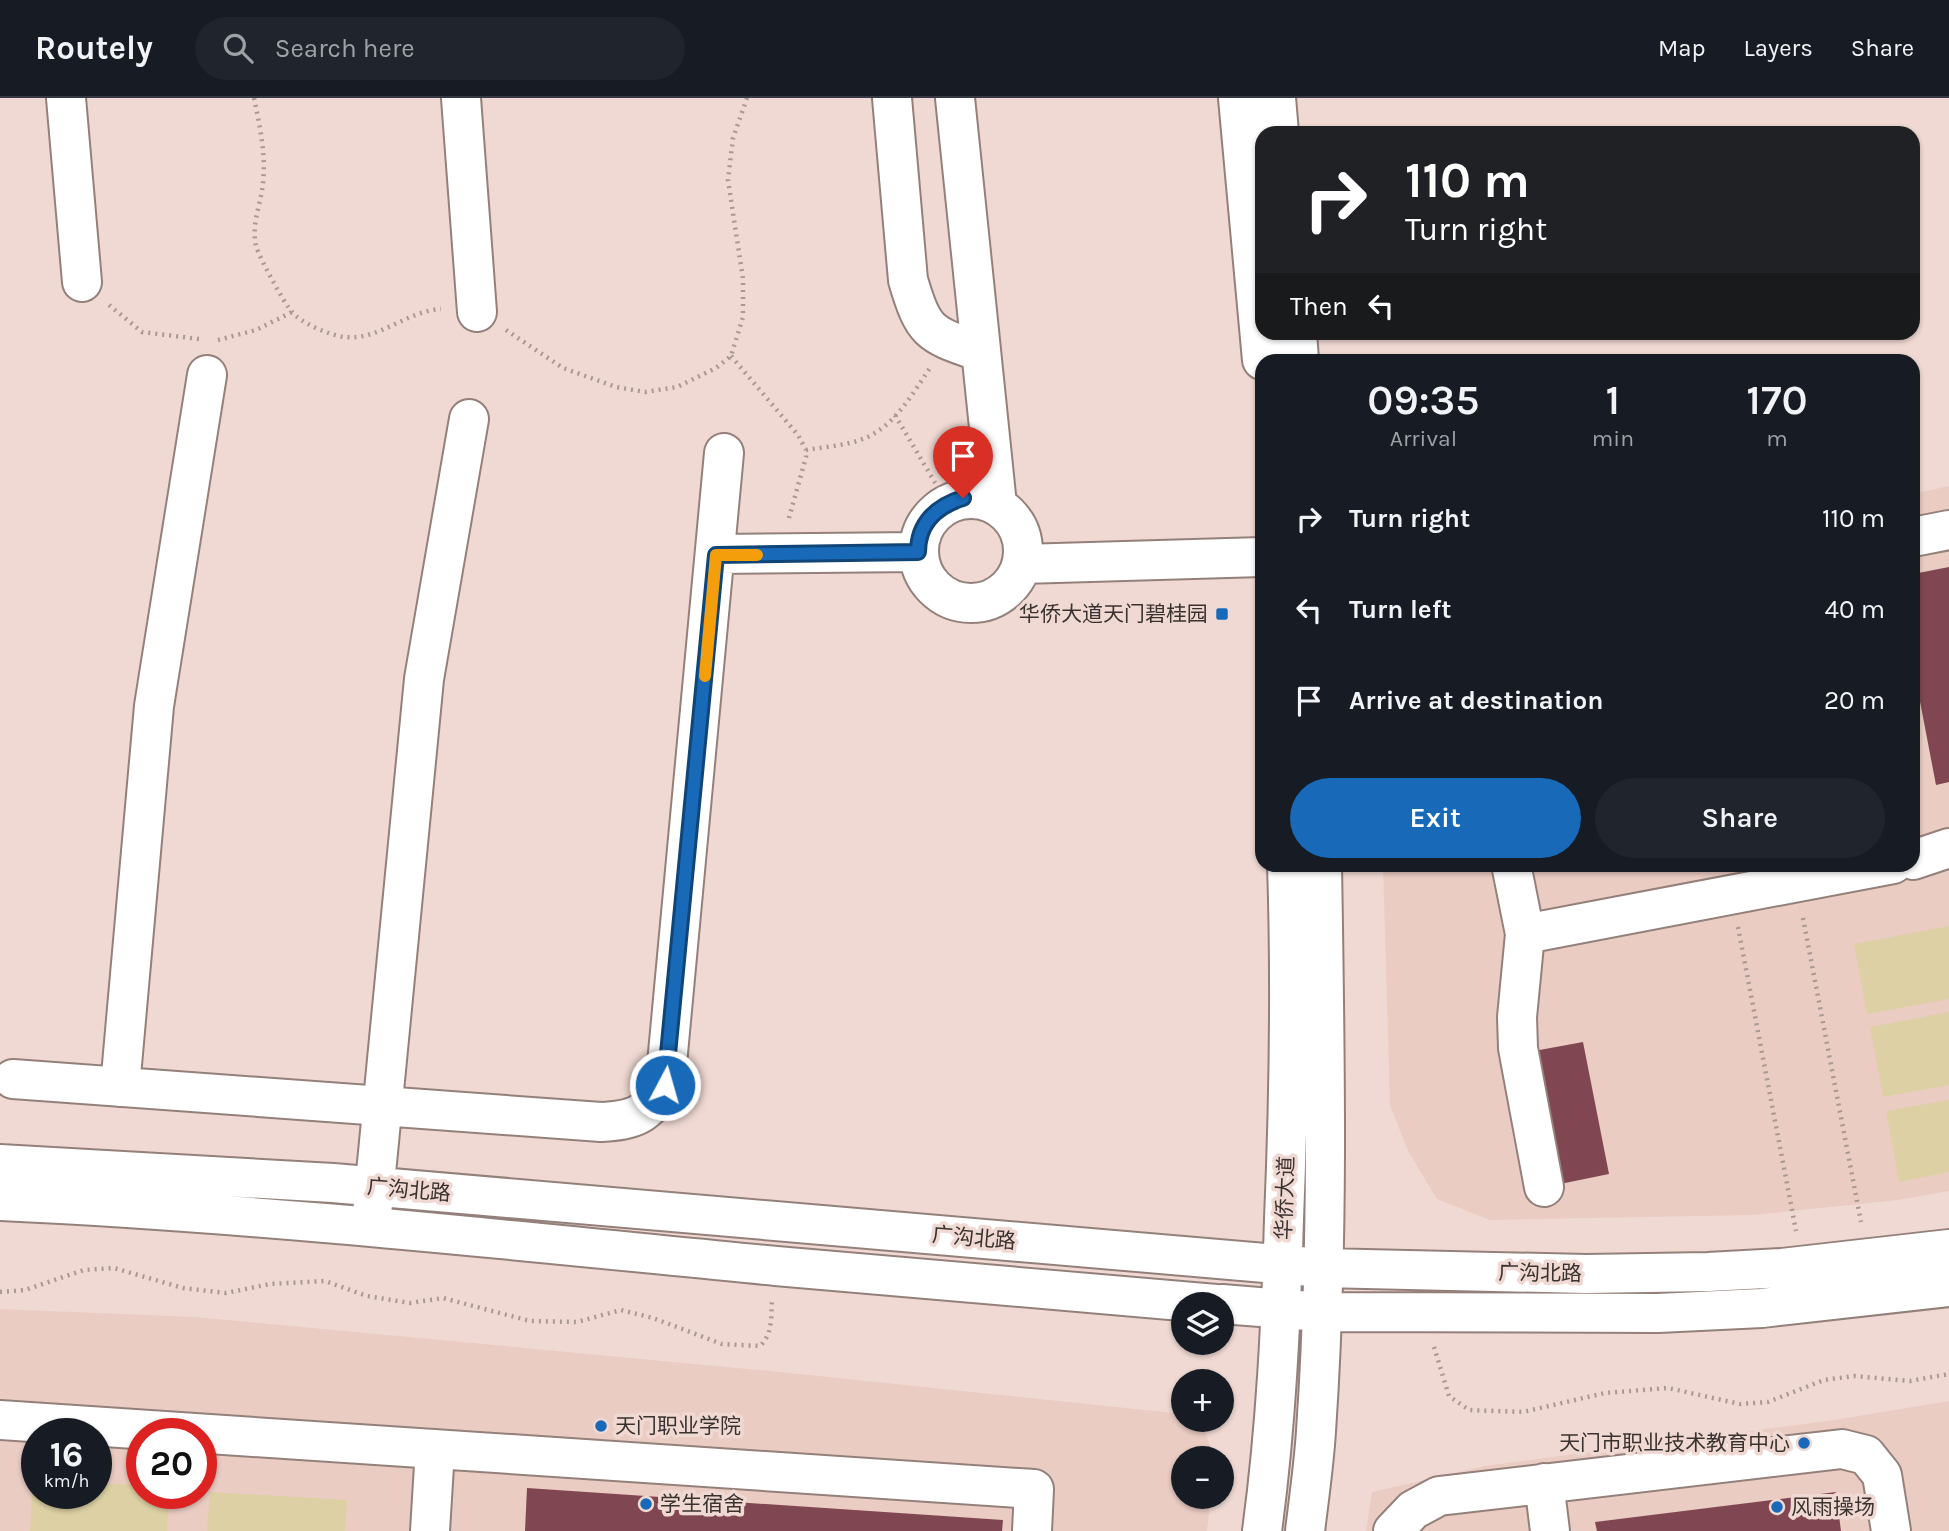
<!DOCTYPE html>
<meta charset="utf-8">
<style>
body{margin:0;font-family:Karla,"Noto Sans SC",sans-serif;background:#20242c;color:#f1f3f6;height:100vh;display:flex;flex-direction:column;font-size:26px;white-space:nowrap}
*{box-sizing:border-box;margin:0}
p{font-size:23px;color:#9ea1a6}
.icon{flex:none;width:38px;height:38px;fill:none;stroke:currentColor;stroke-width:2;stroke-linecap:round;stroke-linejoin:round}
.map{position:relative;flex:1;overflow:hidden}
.sheet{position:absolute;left:1255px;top:256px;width:665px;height:518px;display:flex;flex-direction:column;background:#171b24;border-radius:21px;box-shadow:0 2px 5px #0004}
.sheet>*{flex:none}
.top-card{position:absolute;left:1255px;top:28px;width:665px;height:214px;border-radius:21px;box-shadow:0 2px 5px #0004;background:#202124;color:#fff;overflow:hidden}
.tools{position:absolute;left:1171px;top:1194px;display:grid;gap:14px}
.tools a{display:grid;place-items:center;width:63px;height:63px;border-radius:50%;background:#171b24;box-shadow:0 2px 5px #0004;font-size:35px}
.speed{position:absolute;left:21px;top:1320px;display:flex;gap:14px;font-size:35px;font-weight:700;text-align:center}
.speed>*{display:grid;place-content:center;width:91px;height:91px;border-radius:50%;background:#171b24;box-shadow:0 2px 5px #0004;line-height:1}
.speed small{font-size:18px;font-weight:400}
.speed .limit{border:10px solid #d22;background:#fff;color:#111}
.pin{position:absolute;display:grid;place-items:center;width:60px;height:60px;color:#fff;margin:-72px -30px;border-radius:50% 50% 50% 0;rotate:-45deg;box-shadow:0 0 7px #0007}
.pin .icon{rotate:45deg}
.me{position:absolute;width:77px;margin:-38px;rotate:6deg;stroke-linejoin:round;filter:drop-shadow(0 0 5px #0008)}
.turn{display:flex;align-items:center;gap:24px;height:147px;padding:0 35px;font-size:32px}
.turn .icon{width:91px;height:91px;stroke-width:2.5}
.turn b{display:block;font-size:49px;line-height:60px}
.then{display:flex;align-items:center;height:66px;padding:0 35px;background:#0003;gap:14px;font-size:26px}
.eta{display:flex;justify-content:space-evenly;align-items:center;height:119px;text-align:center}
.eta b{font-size:42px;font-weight:600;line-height:49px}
.action{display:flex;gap:14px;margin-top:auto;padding:14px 35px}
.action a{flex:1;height:80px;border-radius:42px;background:#186ab8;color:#fff;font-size:28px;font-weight:600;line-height:80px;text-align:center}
.action a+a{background:#20242c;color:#f1f3f6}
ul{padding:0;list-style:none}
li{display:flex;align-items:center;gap:21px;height:91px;padding:0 35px}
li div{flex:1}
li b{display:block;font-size:26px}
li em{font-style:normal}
header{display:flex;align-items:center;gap:42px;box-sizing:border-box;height:98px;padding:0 35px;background:#171b24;border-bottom:2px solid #363941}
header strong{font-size:33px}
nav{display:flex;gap:38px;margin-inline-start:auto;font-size:24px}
.search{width:490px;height:63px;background:#20242c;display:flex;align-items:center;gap:18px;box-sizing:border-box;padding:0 24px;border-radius:38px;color:#9ea1a6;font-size:26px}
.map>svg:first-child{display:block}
.built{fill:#eaccc3;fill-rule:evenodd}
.green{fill:#ddd0a4}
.building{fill:#804752}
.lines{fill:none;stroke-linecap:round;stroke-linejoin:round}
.minor-casing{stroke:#94807a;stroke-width:42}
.path{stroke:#a99893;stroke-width:4.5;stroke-dasharray:2 5;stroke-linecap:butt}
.minor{stroke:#fff;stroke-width:38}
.route-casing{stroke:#104578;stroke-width:18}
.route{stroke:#186ab8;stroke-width:12}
.slow{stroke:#f59e0b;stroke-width:12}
.poi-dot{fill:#186ab8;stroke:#f0d9d3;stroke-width:2.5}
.labels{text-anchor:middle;stroke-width:7;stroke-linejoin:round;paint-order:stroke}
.poi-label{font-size:21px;fill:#3a322f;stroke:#f0d9d3;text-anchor:start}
.street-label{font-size:21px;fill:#3a322f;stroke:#f0d9d3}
</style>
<header>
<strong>Routely</strong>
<div class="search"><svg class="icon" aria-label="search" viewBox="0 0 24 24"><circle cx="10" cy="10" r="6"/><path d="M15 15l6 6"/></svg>Search here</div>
<nav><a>Map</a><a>Layers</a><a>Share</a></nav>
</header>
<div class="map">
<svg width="1949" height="1433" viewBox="0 0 1949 1433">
<rect width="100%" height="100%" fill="#f0d9d3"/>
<!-- built -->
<path class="built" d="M1949 388V1093L1898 1102 1754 1117 1490 1122 1437 1101 1408 1053 1390 1007 1383 767 1913 766V396Z
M0 1211 195 1219 780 1274 1183 1316V1321L1197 1322 1205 1333 1211 1351 1212 1360H1183V1398H1211L1207 1433H0ZM37 1335H96V1395H37ZM142 1335H201V1395H142Z
M1949 1303V1433H1366L1372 1394 1485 1368 1834 1322Z"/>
<!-- green -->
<path class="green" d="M1949 828V901L1867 916 1854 846Z
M1949 914V987L1883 999 1870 929Z
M1949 1002V1074L1899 1084 1886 1013Z
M33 1381H37V1395H96V1385L142 1387V1395H169L167 1433H30Z
M210 1394 347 1402 345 1433H207Z"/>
<!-- building -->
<path class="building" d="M1949 469V684L1936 687 1913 567V476Z
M1583 944 1609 1076 1560 1086 1534 953Z
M527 1390 1003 1422 1002 1433H525Z
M1836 1394 1841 1433H1597L1595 1424Z"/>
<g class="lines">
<!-- minor casing -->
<g class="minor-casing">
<path id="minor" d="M66 0 82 184
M461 0 477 214
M892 0 908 182C924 236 929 236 981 254
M955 0 997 407
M1238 0 1262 262
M1276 0 1279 35
M1297 234 1299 262
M919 453a52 52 0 1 1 104 0a52 52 0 1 1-104 0Z
M1913 439 1949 432
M716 456 918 454
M1022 466 1262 459
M1913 762 1949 750
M1511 766 1525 836 1893 766
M1525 836 1517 919 1518 950 1544 1089
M13 981 601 1024C636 1022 647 1017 665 987L724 355
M120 989 154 608 207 277
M0 1066 333 1085 1323 1170 1586 1176 1708 1174 1782 1170 1949 1151
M0 1103C260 1115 518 1143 776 1168 923 1182 1070 1193 1216 1206
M372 1116 424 581 469 321
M1222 1206 1321 1214 1658 1215 1762 1210 1949 1189
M0 1322 1034 1391 1032 1433
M1544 1385 1550 1433
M430 1433 435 1351
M1262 1433C1276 1330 1281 1225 1284 1121 1289 1003 1291 885 1287 766
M1305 1433C1309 1400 1314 1366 1316 1333 1329 1145 1325 955 1322 766
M1393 1433 1413 1412 1439 1398 1842 1351 1866 1357 1882 1377 1891 1433"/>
</g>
<!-- path -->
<path class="path" d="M254 0C260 29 266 56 263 85 261 106 251 126 256 148 259 159 284 205 292 214 301 225 329 237 344 239 379 243 406 213 441 211
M109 207 142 234 199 241
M506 232 563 270 616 289 645 294 677 289 716 270 731 258 743 219V181L728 82 733 40 747 0
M218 242 256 232 292 214
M731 258 798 337 806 352V359L789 420
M895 317 947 405
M806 352C823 349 843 348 860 342 893 331 911 298 930 270
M1803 820 1861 1124
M1738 829 1796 1133
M0 1194 25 1192 84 1172 114 1170 183 1190 226 1195 270 1186 325 1183 367 1198 410 1205 443 1200 530 1223 577 1224 621 1212 653 1220 722 1246 760 1248C773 1236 771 1218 772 1201
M1434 1249 1449 1298 1469 1312 1523 1314 1605 1295 1668 1290 1740 1306 1768 1304 1824 1282 1854 1278 1910 1283 1949 1276"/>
<!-- minor -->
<use href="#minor" class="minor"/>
</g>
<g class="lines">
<!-- route casing -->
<g class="route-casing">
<path id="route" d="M665 987 716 457 918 454C918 425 937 408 963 400"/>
</g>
<!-- route -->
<use href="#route" class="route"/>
<!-- slow -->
<path class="slow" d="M705 578 716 457H757"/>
</g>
<!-- markers -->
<g class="poi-dot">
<rect x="1215" y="509" width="14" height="14" rx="3.5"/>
<circle cx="601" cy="1328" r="7"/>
<circle cx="1804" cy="1345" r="7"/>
<circle cx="646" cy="1406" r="7"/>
<circle cx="1777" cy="1409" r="7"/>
</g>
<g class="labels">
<!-- poi labels -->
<g class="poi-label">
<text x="1208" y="523" text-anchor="end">华侨大道天门碧桂园</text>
<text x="615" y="1335">天门职业学院</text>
<text x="1790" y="1352" text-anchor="end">天门市职业技术教育中心</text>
<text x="660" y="1413">学生宿舍</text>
<text x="1791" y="1416">风雨操场</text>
</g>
<!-- street labels -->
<g class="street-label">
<text transform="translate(409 1092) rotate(5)" y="7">广沟北路</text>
<text transform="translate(1285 1100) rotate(-88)" y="7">华侨大道</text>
<text transform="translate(974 1140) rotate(5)" y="7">广沟北路</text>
<text transform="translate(1540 1175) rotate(1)" y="7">广沟北路</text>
</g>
</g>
</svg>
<div class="tools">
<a><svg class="icon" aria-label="layers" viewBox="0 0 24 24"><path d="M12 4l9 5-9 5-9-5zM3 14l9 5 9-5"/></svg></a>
<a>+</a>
<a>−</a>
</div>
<div class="speed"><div>16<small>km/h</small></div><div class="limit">20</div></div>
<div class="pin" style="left:963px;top:400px;background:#d93025"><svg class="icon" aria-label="arrive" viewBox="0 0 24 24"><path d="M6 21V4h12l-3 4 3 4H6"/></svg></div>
<svg class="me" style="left:665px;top:987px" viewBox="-20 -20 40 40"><circle r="17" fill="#186ab8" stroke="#fff" stroke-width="3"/><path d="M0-11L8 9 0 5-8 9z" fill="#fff"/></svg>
<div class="top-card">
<div class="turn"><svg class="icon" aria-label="right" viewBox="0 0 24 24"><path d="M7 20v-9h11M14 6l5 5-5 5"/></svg><div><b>110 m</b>Turn right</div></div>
<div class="then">Then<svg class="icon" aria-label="left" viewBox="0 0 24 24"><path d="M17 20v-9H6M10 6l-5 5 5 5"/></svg></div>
</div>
<section class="sheet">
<div class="eta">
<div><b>09:35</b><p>Arrival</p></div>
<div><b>1</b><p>min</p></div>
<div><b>170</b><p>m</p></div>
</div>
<ul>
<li><svg class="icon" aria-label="right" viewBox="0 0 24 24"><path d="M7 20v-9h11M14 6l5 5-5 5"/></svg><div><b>Turn right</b></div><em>110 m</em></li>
<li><svg class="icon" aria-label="left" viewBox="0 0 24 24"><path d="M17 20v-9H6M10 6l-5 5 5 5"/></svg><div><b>Turn left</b></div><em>40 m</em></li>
<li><svg class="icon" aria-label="arrive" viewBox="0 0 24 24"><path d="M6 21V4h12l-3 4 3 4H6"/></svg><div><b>Arrive at destination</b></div><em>20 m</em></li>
</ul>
<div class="action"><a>Exit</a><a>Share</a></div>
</section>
</div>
